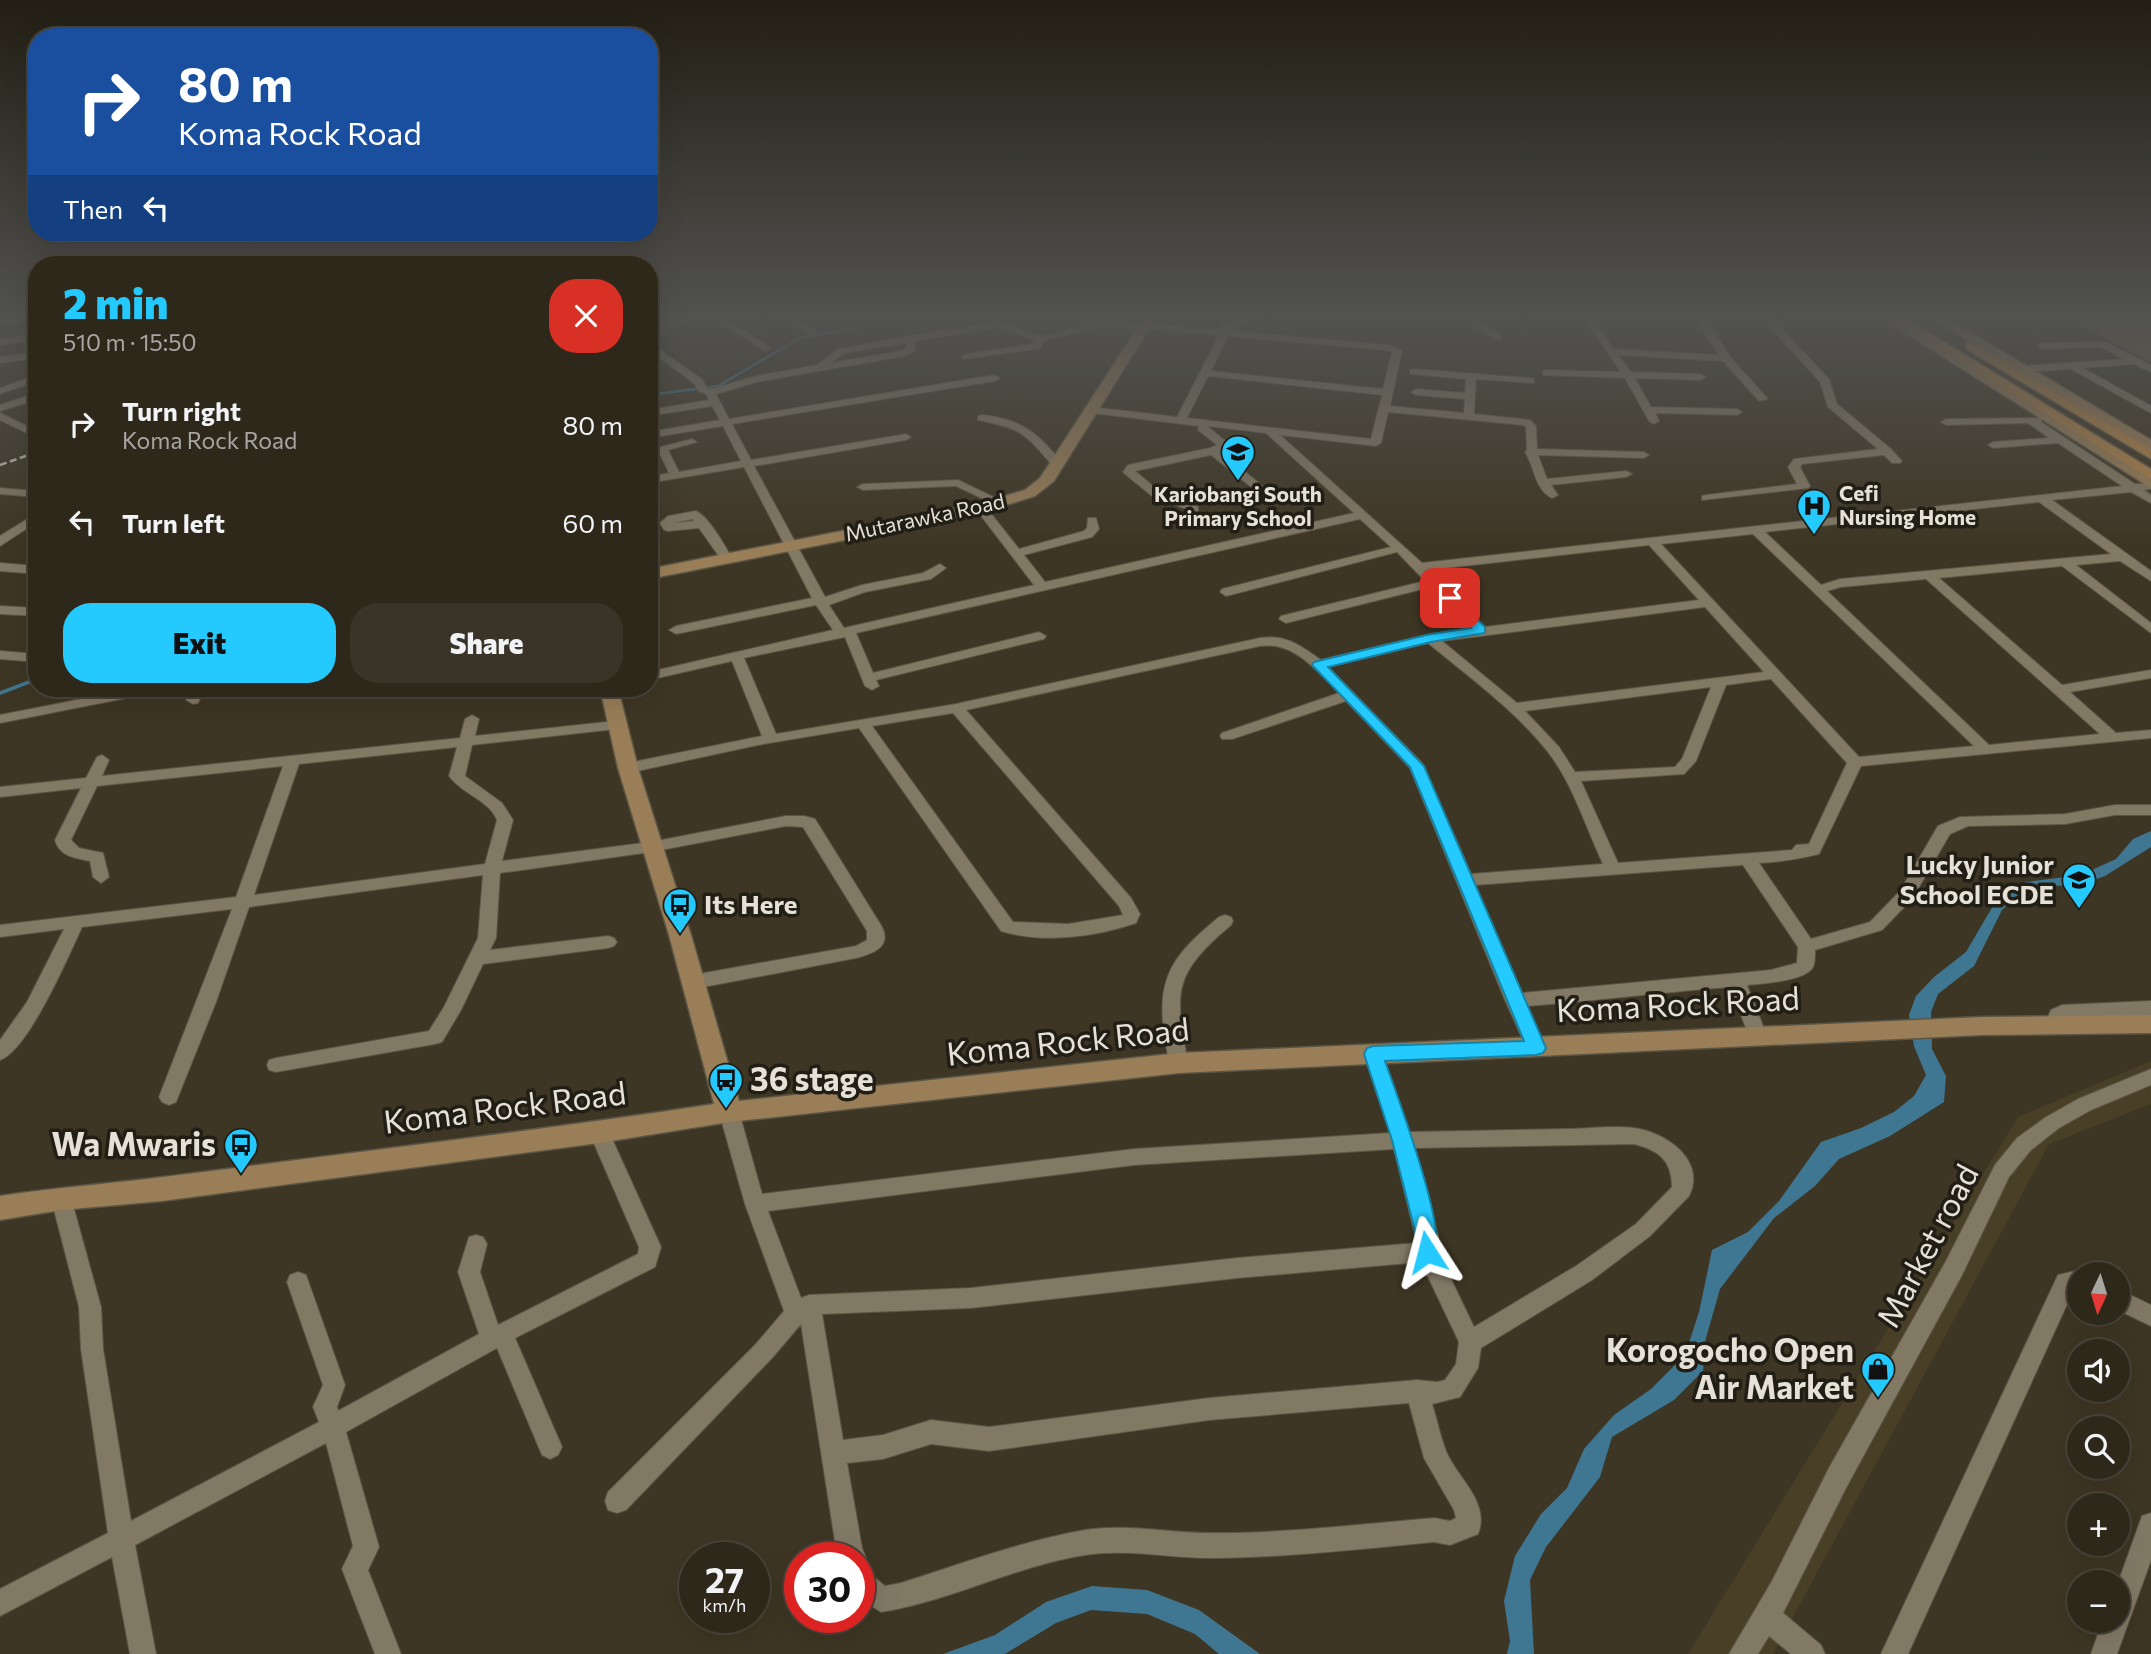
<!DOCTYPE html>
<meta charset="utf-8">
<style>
body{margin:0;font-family:Commissioner,sans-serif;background:#3a3428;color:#f1f3f6;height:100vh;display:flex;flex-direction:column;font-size:26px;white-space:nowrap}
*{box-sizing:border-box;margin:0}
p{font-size:23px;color:#a7a6a3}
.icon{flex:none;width:38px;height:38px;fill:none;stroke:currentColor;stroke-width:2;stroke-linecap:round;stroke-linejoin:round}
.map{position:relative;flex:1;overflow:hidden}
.drawer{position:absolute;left:28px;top:256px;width:630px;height:441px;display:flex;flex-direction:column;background:#2e281b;border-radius:28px;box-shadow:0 7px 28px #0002,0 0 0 2px #49443a}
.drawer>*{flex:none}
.banner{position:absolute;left:28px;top:28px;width:630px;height:214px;border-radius:28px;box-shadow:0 7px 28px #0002,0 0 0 2px #49443a;background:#1a4fa0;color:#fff;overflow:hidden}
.needle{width:46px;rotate:184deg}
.buttons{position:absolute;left:2067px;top:1262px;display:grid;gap:14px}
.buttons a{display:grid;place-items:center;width:63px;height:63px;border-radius:50%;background:#2e281b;box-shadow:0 7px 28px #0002,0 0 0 2px #49443a;font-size:35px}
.speed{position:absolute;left:679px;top:1542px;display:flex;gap:14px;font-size:35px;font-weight:700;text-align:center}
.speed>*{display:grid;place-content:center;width:91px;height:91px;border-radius:50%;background:#2e281b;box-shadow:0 7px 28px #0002,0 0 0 2px #49443a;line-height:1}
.speed small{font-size:18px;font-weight:400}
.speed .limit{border:10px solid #d22;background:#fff;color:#111}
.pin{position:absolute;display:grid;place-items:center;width:60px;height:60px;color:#fff;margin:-30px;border-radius:14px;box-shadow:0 4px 10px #0006}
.me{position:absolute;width:77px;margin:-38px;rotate:351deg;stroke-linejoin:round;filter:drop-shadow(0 0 5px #0008)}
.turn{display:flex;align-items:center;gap:24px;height:147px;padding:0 35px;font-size:32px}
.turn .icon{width:91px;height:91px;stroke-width:2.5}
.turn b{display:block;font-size:49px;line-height:60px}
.then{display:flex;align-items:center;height:66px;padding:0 35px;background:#0003;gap:14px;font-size:26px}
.round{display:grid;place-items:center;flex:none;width:74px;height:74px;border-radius:28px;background:#3a3428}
.headline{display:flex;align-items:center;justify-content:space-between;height:119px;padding:0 35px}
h1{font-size:42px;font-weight:800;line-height:52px;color:#24c9fe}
.cta{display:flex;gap:14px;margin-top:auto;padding:14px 35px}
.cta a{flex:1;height:80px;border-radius:28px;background:#24c9fe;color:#111;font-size:28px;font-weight:800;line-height:80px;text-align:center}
.cta a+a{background:#3a3428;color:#f1f3f6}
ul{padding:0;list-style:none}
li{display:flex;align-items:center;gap:21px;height:98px;padding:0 35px}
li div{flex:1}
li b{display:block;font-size:26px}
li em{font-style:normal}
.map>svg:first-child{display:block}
.built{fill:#493f26}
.green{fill:#6c5e3c}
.water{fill:#3f7792}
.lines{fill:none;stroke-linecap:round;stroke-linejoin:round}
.stream-far1{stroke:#3f7792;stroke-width:2.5}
.stream{stroke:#3f7792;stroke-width:3.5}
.street-casing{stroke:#5b5545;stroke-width:2}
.secondary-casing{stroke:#5b5545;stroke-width:3}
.primary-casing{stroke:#5b5545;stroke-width:3}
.street{fill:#827965;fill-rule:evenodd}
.secondary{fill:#997e58;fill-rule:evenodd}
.primary{fill:#b0834a;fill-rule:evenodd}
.rail{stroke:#c6c1b5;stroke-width:2.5;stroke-dasharray:7 3.5;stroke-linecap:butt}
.route{fill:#24c9fe;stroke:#1783a5;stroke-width:2}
.labels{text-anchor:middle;stroke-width:7;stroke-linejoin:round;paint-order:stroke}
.far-poi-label{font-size:21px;font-weight:bold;fill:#e5e1d6;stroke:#211e16;text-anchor:start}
.far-street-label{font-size:21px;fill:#e5e1d6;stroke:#211e16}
.poi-label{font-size:26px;font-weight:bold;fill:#e5e1d6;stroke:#211e16;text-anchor:end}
.near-street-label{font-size:32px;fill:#e5e1d6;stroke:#211e16}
.near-poi-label{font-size:32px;font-weight:bold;fill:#e5e1d6;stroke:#211e16;text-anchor:end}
</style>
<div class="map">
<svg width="2151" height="1654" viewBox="0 0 2151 1654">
<rect width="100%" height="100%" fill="#3e3624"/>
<!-- built -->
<path class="built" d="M2151 1061V1104L2049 1144 1773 1654H1688L2018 1117Z"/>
<!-- green -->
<path class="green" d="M2065 316H2151V363Z"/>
<!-- water -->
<path class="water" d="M2151 831V847L2105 876 2080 885 2050 886 2021 893 2002 910 1974 966 1938 994 1931 1012 1932 1049 1946 1076 1944 1102 1890 1136 1839 1159 1815 1186 1774 1218 1720 1289 1706 1338 1703 1371 1674 1400 1612 1437 1600 1477 1546 1547 1530 1580 1534 1654H1507L1510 1641 1504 1601 1515 1556 1541 1514 1567 1488 1584 1449 1614 1415 1651 1389 1685 1355 1699 1312 1712 1250 1748 1232 1779 1201 1821 1142 1861 1128 1894 1112 1914 1096 1926 1075 1914 1046 1909 1015 1916 996 1934 977 1966 952 2000 894 2026 882 2081 875 2116 859 2133 839Z
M1092 1586 1147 1590 1199 1610 1260 1654H1219L1195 1634 1147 1614 1091 1610 1056 1623 1005 1654H943L995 1635 1046 1602Z"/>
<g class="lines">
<!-- stream-far1 -->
<path class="stream-far1" d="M649 395 718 386 800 338 919 316"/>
<!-- stream -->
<path class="stream" d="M0 693 37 679"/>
<!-- street casing -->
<g class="street-casing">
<path id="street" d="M25 316H37V320L0 325V319Z
M693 316H708L649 333V327Z
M711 316H722L772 349 764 351Z
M782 316H793L818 332 810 334Z
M1068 316H1081L1095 322 1121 321 1219 330 1221 326 1244 316H1257L1229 331 1389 345 1402 351 1390 406 1464 413 1465 399 1416 395 1411 392 1416 389 1465 393 1466 379 1410 374V370L1413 369 1530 378 1534 379V383L1476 379 1474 414 1530 420 1536 426 1537 449 1644 452 1649 455 1644 458 1538 455 1547 479 1626 471 1632 474 1626 477 1551 485 1558 495 1552 498C1534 489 1535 467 1525 452L1527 450 1526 427 1523 425 1388 412 1381 443 1376 446 1280 435 1422 563 2122 486 2058 443 1993 448 1988 445 1993 442 2049 438 2028 423 1946 425 1941 422 1946 419 2042 418 2041 422 2135 484 2151 483V489L2144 490 2151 495V503L2131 492 2052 500 2151 571V581L2120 561 2076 565 2151 623V633L2062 566 1939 578 2062 685 2151 670V678L2070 692 2116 733 2151 730V738L1861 766 1819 854C1799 859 1781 862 1759 863L1811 939 1870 922 1900 891 1938 826 1960 817 2065 814 2115 805H2151V815H2115L2065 824 1968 826 1950 834 1912 899 1882 930 1815 950C1815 955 1815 963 1813 967 1806 981 1761 984 1747 985L1767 1036 1765 1041 1758 1043 1751 1041 1730 987C1662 992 1595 1001 1527 1006L1545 1048 1543 1053 1536 1055 1529 1053 1505 1000 1410 768 1346 701 1232 739H1222L1220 736 1222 733 1339 693C1317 671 1294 641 1260 646L966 710 1131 898 1140 914 1136 923C1095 937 1043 944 1001 931L859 728 758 745 628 773 623 771 621 768 628 763 762 736 732 661 649 680V672L833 630 816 605 676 634 669 630 676 626 812 598 744 467 649 483V477L669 473 657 448 692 439 697 442 668 450 679 472 741 461 723 426 649 438V432L720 420 712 406 649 416V410L709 400 706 394 698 391 695 384 649 350V342L703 380 706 387 711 389 756 376 817 365 838 349 910 336 1001 321 1038 335 1048 336 1085 325ZM1000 327 1034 340 1033 344 967 354 962 357 964 359 1037 349 1040 348 1043 341 1095 328 1121 327 1219 335 1177 417 1092 407 1087 410 1092 413 1199 426 1198 430 1217 445 1210 448 1128 465 1123 472 1125 474 1152 496 1194 512 1198 511V507L1160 492 1135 471 1211 455 1265 498H1273V494L1220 452 1230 445 1207 426 1266 433 1354 513 1045 582 1024 555 1092 537 1099 529 1096 518H1088L1087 528 1084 531 1019 549 985 506 981 505 975 508 1034 585 844 628 829 605 865 592 931 579 946 568 940 564 923 573 862 585 825 597 754 466 906 440 911 437 906 434 751 460 732 424 995 381 1000 378 995 375 729 419 716 394 757 382 904 356 915 351V341ZM1228 336 1385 350 1392 352 1383 389 1211 371ZM906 343 907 348 901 351 831 363 844 353ZM1208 376 1382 395 1371 439 1187 418ZM2039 502 2111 554 1840 579 1821 585 1765 532ZM1360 519 1391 547 1222 589 1220 592 1226 596 1397 552 1425 581 1281 616 1279 619 1286 623 1431 587 1472 629 1431 634 1321 660C1301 646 1286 634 1260 638L956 704 776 734 744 658 845 637 865 686 872 690 879 686 876 680 1044 639 1046 636 1039 632 873 673 856 633ZM1753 534 1974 746 1859 757 1661 544ZM1649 545 1699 600 1485 627 1428 570ZM1926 579 2100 734 1989 745 1827 591 1841 587ZM1705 607 1764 672 1517 703 1442 641ZM1428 643C1469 677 1515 710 1548 752 1573 784 1586 828 1603 864L1471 874 1422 763 1328 667ZM1771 679 1847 763 1809 844 1796 845 1792 850 1618 863 1581 781 1684 774 1696 761 1726 685ZM1711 687 1682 759 1675 767 1575 772 1559 747 1525 711ZM953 713 1119 906 1123 915 1068 924 1013 922 872 726ZM1743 865 1798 947 1797 963 1771 970 1522 993 1475 885Z
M1472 316H1482L1481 323 1501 335V339H1495L1473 326Z
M1582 316H1592L1613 349 1719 355 1694 316H1704L1731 358 1768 399 1759 401 1723 361 1618 355 1631 372 1701 374 1706 377 1701 380 1635 378 1651 407 1737 409 1742 412 1737 415 1655 413 1659 421 1654 424 1649 421 1625 378 1543 375V371L1546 370 1621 372Z
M1760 316H1770L1829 379 1837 404 1891 449 1902 461 1900 463H1892L1884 455 1802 464 1800 467 1810 486 1808 488 1702 500V496L1706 495 1797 484 1788 467 1794 459 1878 449 1828 407 1820 382Z
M37 334V340L0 345V339Z
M2106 342 2151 365V372L2134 364 2083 368 2151 406V413L2071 369 2023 372 2018 369 2023 366 2124 359 2101 347 2042 349 2037 346 2042 343Z
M37 352V358L0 363V357Z
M37 375V381L0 394V388Z
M30 387H37V420L32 417 30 402 0 411V405L30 395Z
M0 413 37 431V438L0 420Z
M982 415C1022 419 1038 433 1063 464L1053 466C1024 433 1023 429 978 420V416Z
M958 480 1006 503 1004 505H996L956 486 863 490 857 487 863 484Z
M0 488 37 491V497L0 494Z
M696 511C711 519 723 544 733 559L731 562H723L699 528 668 531 664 530 660 523 668 516ZM693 519 694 521 673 523Z
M37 513V522L0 546V536Z
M0 563 37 566V574L0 571Z
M0 606 37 608V616L0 614Z
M0 651 37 654V662L0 659Z
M137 688H164L157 692 0 723V715Z
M191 688H205L198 703 193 704 186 700Z
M472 715 479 719 475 736 616 721 623 725 616 729 472 745 465 776 502 803 513 820 502 861 651 842 786 816H804L815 819 882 927C892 947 872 954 856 958L693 989 687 987 684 982 687 977 693 975 856 946 867 940V931L803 827 786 826 651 852 500 873 496 938 490 950 608 936 614 938 617 942 614 946 608 948 483 964 461 1010 442 1042 435 1044 276 1072 269 1070 267 1065 269 1060 276 1058 429 1031 444 1007 478 938 483 875 249 907 216 1002 176 1102 169 1105 162 1102 159 1097 232 909 82 927C69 955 28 1051 0 1060V1040L27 1002 64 929 0 937V925L236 897 283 766 97 786 71 840 79 848 103 853 109 877 101 883 93 877 90 861C75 858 59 856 55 840L81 788 0 797V787L86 778 97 757 102 755 109 760 102 776 460 738 465 719ZM457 747 449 776C462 794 489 800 497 820L485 864 254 895 299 764Z
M1225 915 1231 917 1233 921 1231 925C1173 974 1174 991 1188 1063L1186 1068 1179 1070 1172 1068C1167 1058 1166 1043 1164 1031 1156 974 1177 952 1219 917Z
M2151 1001V1015L2065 1019 2059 1030 2053 1032 2047 1030 2044 1025 2051 1010 2062 1005Z
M1373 1047 1380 1049 1382 1054 1409 1132C1461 1131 1513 1130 1565 1129 1587 1129 1612 1125 1634 1128 1665 1132 1707 1160 1689 1196L1650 1236 1592 1280 1481 1348 1478 1368 1460 1397 1432 1404C1437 1419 1440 1436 1446 1451 1456 1477 1491 1502 1478 1534L1450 1545 1434 1542C1362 1549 1290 1557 1217 1558 1173 1559 1129 1548 1085 1555 1015 1566 951 1601 881 1612L859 1598V1558H840L836 1548 801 1324 772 1358 626 1510 617 1513 608 1510 605 1501 608 1492 756 1344 784 1311 745 1204 719 1112 722 1106 729 1104 736 1106 739 1112 762 1194 1134 1149 1390 1133 1364 1054 1366 1049ZM1634 1144C1658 1150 1672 1160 1672 1187L1636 1224 1576 1266 1474 1327 1438 1252 1439 1239 1414 1148ZM1394 1149 1417 1243 1237 1258 971 1288 809 1295 801 1298 768 1211 1134 1165ZM1421 1262 1459 1342 1456 1364 1445 1380 1437 1382 1417 1380 1209 1398 989 1427 931 1420 883 1435 843 1440 822 1314 971 1308 1237 1278ZM1409 1403 1424 1458 1454 1510 1456 1518 1450 1521 1434 1518C1362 1524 1289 1533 1217 1533 1173 1534 1129 1523 1085 1530 1022 1541 961 1564 901 1583L885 1586 874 1577 868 1563 864 1561 866 1558 862 1548 847 1463 883 1459 931 1444 989 1451 1209 1420Z
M2151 1069V1085L2091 1110 2059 1128 2031 1150 2009 1177 1962 1275 1847 1486 1783 1613 1821 1645 1825 1654H1791L1769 1636 1758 1654H1729L1772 1581 1829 1468 1946 1261 1995 1165 2017 1138 2046 1117 2078 1099Z
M599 1124 606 1126 609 1132 661 1247 655 1267 515 1338 562 1447 558 1455 550 1459 542 1455 497 1348 346 1432 379 1547 368 1570 401 1654H375L342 1569 353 1546 326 1443 135 1545 156 1654H130L112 1557 0 1616V1589L108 1533 81 1349 79 1307 51 1198 54 1192 61 1189 68 1192 71 1198 101 1307 103 1349 131 1521 319 1422 313 1407 323 1385 287 1282 290 1275 298 1272 306 1275 345 1385 337 1407 338 1411 479 1334 458 1272 469 1237 476 1235 483 1237 487 1244 480 1272 498 1325 638 1254 639 1247 589 1132 592 1126Z
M2079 1270 2087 1274H2079V1290L2073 1291 1908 1654H1881L2058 1275Z
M2118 1289 2151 1305V1326L2118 1310Z
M2151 1513V1560L2117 1654H2091L2103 1620H2118V1583L2142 1516Z"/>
</g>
<!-- secondary casing -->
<g class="secondary-casing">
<path id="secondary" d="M1145 316H1157L1054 481 1035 496 981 513 649 579V569L978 504 1025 490 1040 478Z
M1878 316H1892L2151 476V488Z
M1928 316H1943L2151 440V450Z
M600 688H618L638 768 691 935 739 1101 1179 1053 1982 1017 2151 1015V1033L1982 1035 1179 1073 729 1122 599 1143 162 1201 61 1210 0 1220V1196C59 1187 119 1183 179 1175 357 1152 536 1131 714 1104L669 935 618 768Z"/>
</g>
<!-- primary casing -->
<g class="primary-casing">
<path id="primary" d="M1888 316H1902L2151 469V479Z
M1970 342 2151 449V459L1966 349V343Z"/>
</g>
<!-- street -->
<use href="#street" class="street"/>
<!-- secondary -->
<use href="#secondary" class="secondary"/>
<!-- primary -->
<use href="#primary" class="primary"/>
<!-- rail -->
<path class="rail" d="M0 465 37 452"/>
</g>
<!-- sky -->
<linearGradient id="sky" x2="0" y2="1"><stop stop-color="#221e14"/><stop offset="0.58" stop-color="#525250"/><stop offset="1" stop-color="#525250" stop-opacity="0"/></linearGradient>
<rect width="2151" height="547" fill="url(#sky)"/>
<!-- route -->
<path class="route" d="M1450 594 1454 596 1485 627V633L1431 642 1328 667 1424 766 1546 1048 1543 1053 1536 1055 1385 1061C1397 1095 1448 1231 1435 1258L1427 1261 1420 1258 1417 1252V1239L1392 1140 1364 1054 1367 1048 1373 1046 1524 1041 1410 767 1312 665 1314 662 1431 634 1471 628 1443 598Z"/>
<!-- icons -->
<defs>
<g id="school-pin" transform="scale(1.75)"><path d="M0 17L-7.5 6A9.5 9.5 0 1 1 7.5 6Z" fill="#24c9fe" stroke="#211e16"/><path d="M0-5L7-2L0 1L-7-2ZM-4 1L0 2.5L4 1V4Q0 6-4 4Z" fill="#111"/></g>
<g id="hospital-pin" transform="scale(1.75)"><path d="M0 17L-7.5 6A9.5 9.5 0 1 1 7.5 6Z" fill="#24c9fe" stroke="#211e16"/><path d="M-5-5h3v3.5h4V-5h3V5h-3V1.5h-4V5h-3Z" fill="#111"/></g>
<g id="bus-pin" transform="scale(1.75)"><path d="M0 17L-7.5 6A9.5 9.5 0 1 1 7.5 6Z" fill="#24c9fe" stroke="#211e16"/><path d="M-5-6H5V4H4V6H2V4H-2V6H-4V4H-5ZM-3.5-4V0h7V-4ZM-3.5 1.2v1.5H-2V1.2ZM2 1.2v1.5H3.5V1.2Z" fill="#111"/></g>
<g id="shop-pin" transform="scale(1.75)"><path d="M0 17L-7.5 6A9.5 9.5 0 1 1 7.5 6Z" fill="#24c9fe" stroke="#211e16"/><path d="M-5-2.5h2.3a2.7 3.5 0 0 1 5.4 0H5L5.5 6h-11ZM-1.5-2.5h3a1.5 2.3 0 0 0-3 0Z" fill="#111"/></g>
</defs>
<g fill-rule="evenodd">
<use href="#school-pin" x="1238" y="452"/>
<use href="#hospital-pin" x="1814" y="506"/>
<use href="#school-pin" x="2079" y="880"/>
<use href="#bus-pin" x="680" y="905"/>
<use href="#bus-pin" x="726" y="1080"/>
<use href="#bus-pin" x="241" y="1145"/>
<use href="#shop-pin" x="1878" y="1369"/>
</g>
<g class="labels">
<!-- far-poi labels -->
<g class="far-poi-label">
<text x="1839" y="501">Cefi<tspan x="1839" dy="24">Nursing Home</tspan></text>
<text x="1238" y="502" text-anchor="middle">Kariobangi South<tspan x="1238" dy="24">Primary School</tspan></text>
</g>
<!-- far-street labels -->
<g class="far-street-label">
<text transform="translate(925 518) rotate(-12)" y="7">Mutarawka Road</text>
</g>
<!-- poi labels -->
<g class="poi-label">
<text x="2054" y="874">Lucky Junior<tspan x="2054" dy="30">School ECDE</tspan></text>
<text x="704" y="914" text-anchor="start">Its Here</text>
</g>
<!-- near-street labels -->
<g class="near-street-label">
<text transform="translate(1678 1005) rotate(-3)" y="11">Koma Rock Road</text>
<text transform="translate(1068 1042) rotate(-6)" y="11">Koma Rock Road</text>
<text transform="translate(505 1108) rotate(-7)" y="11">Koma Rock Road</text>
<text transform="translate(1928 1246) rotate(-62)" y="11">Market road</text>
</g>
<!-- near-poi labels -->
<g class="near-poi-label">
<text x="750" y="1091" text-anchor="start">36 stage</text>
<text x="216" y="1156">Wa Mwaris</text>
<text x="1854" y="1362">Korogocho Open<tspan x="1854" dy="37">Air Market</tspan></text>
</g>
</g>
</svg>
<div class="buttons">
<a><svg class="needle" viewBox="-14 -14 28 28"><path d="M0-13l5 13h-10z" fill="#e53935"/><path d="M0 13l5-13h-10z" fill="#a7a6a3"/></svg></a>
<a><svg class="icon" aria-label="sound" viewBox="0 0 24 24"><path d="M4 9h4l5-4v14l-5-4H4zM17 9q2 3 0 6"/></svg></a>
<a><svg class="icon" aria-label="search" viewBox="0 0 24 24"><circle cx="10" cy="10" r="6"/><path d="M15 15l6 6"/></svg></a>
<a>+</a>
<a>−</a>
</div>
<div class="speed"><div>27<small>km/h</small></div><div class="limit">30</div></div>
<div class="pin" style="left:1450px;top:598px;background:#d93025"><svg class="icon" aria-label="arrive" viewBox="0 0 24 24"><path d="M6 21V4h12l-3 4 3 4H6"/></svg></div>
<svg class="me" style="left:1427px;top:1252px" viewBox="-20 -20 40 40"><path d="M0-17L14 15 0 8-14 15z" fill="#24c9fe" stroke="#fff" stroke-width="4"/></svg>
<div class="banner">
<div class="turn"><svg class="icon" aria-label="right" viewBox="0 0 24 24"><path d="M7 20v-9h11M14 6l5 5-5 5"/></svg><div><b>80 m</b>Koma Rock Road</div></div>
<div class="then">Then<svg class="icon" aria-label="left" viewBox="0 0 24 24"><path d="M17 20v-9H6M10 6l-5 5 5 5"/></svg></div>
</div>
<section class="drawer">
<div class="headline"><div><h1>2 min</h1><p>510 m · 15:50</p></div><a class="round" style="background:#d93025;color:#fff"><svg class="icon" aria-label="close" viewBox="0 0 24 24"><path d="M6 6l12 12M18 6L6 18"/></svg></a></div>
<ul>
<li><svg class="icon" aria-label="right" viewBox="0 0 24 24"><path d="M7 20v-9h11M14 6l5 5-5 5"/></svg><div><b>Turn right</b><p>Koma Rock Road</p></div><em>80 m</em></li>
<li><svg class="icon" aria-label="left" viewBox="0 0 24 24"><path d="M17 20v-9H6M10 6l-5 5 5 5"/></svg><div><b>Turn left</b></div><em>60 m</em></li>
</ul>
<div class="cta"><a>Exit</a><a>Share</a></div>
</section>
</div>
